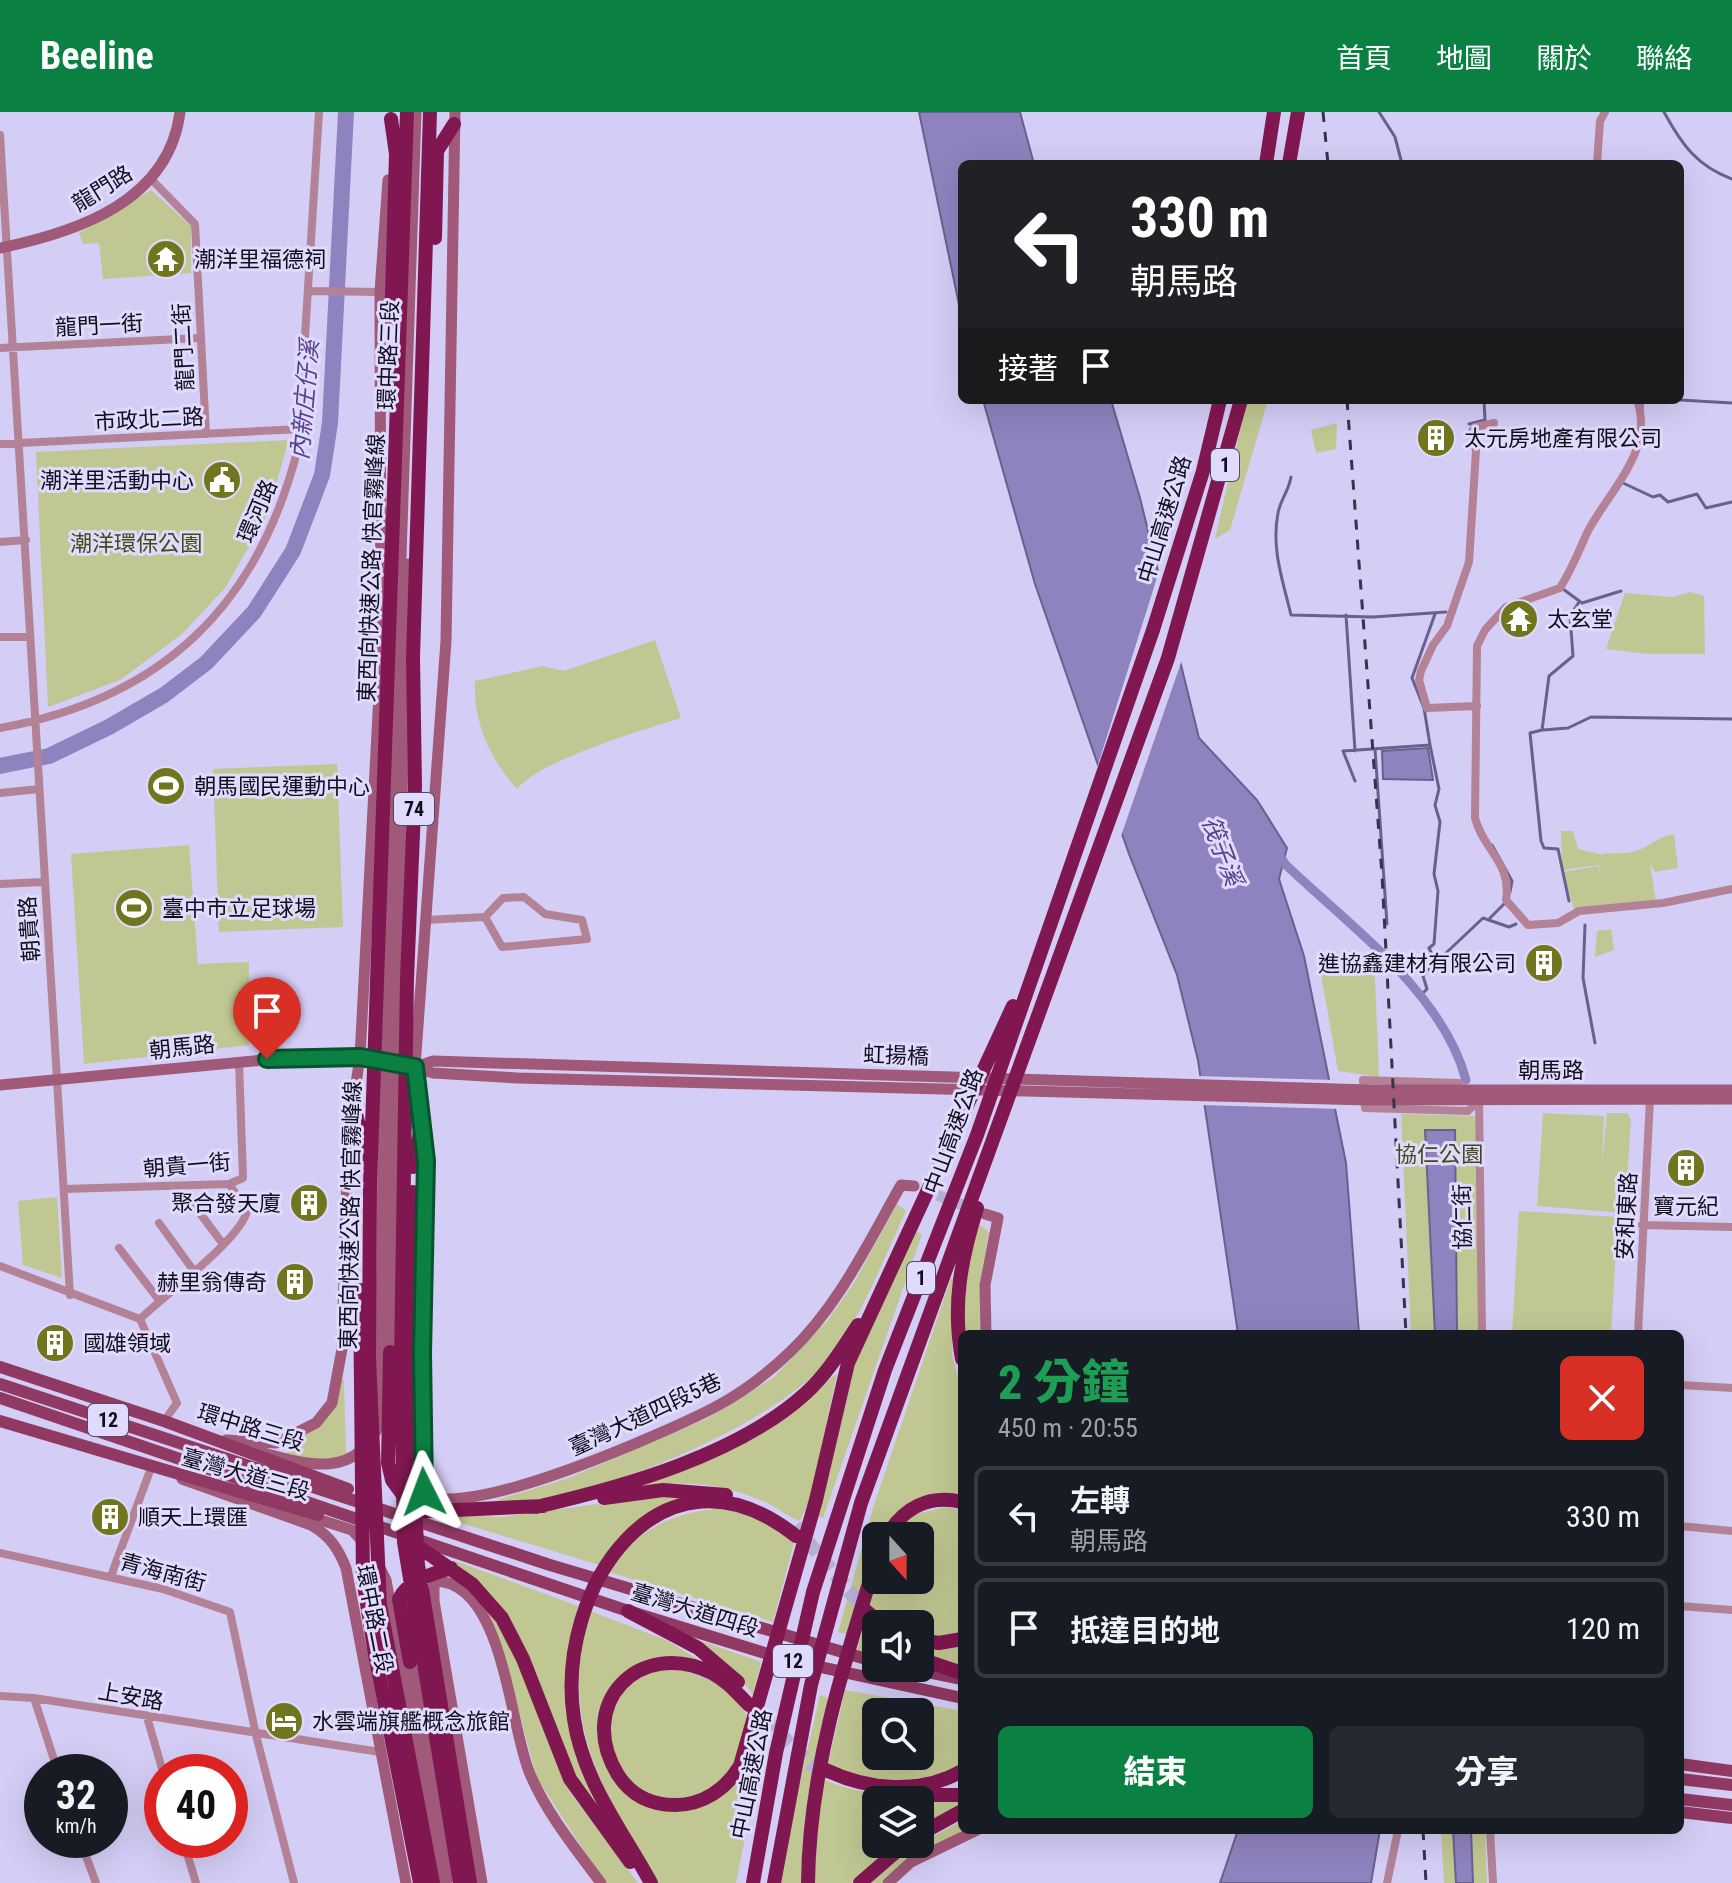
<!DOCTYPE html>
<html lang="zh-TW">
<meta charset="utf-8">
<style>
body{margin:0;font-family:"Roboto Condensed","Noto Sans TC",sans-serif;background:#242831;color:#f1f3f6;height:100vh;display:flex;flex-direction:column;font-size:30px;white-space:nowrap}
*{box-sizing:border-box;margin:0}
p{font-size:26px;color:#9ea1a6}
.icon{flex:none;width:44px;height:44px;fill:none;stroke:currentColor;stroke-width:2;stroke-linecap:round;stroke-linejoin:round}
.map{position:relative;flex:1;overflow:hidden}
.sheet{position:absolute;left:958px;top:1218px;width:726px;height:504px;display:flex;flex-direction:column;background:#171b24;border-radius:12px;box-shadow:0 8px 32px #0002}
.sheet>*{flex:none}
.guide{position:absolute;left:958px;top:48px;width:726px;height:244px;border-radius:12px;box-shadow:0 8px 32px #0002;background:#202124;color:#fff;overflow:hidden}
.needle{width:52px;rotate:159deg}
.buttons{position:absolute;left:862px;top:1410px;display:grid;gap:16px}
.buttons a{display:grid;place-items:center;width:72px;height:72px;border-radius:12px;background:#171b24;box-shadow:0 8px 32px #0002;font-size:40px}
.speed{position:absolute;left:24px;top:1642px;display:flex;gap:16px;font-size:40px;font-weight:700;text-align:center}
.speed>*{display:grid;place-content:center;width:104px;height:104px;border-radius:50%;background:#171b24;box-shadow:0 8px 32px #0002;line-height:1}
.speed small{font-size:20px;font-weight:400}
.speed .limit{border:12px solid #d22;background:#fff;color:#111}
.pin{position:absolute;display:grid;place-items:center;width:68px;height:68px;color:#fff;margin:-82px -34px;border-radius:50% 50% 50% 0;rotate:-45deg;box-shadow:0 0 8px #0007}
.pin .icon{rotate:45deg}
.me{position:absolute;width:88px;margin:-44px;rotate:357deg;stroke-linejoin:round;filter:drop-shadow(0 0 6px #0008)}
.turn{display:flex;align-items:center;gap:28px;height:168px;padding:0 40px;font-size:36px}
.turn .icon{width:104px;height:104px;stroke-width:2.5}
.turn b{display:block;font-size:56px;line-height:68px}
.then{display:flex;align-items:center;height:76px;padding:0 40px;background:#0003;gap:16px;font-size:30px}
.round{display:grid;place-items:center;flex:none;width:84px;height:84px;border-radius:12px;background:#242831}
.summary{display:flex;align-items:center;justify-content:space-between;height:136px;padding:0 40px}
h1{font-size:48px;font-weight:800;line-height:60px;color:#1e9e55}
.action{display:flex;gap:16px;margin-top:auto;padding:16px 40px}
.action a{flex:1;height:92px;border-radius:12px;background:#0b8043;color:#fff;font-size:32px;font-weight:800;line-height:92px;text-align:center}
.action a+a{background:#242831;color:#f1f3f6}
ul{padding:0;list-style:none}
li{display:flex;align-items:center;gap:24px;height:100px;margin:0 16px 12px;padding:0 24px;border:4px solid #363941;border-radius:12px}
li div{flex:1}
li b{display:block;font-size:30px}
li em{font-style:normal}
header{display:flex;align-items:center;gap:48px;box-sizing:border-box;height:112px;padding:0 40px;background:#0b8043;color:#fff}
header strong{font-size:38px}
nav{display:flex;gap:44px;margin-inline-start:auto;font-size:28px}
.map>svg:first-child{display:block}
.green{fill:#c1c792;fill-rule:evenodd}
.water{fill:#8f83bf;stroke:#69608e;stroke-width:2}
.pier{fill:#d4cdf6}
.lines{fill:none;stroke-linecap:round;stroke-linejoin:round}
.stream{stroke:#69608e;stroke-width:3}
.canal{stroke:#8f83bf;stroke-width:9}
.river{stroke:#8f83bf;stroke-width:16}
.secondary-tunnel{stroke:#b7b0d5;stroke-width:11;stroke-dasharray:11 5.5;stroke-linecap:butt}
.highway-tunnel{stroke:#b7b0d5;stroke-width:14;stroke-dasharray:14 7;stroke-linecap:butt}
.street{stroke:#b38296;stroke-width:8}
.secondary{stroke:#a05978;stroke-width:11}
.primary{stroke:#903963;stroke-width:12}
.highway{stroke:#811751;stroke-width:14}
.rail{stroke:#373447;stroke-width:3;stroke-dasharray:10 10;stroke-linecap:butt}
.route-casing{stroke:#07532c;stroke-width:20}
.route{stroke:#0b8043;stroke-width:14}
.labels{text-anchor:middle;stroke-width:6;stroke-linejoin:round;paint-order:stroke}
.shield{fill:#e0dbfd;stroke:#4f4c60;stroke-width:2}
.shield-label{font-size:20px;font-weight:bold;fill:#110e1c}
.street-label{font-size:22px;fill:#110e1c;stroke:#e0dbfd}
.poi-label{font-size:22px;fill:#110e1c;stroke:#e0dbfd;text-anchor:start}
.park-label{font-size:22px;fill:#464917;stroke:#e0dbfd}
.water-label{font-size:24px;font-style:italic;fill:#54418b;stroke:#e0dbfd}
</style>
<header>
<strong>Beeline</strong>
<nav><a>首頁</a><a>地圖</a><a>關於</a><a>聯絡</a></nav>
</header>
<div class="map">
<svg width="1732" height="1771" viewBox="0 0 1732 1771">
<rect width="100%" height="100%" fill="#d4cdf6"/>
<!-- green -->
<path class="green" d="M151 78 191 114V161L103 167 99 131 83 132 79 121Z
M1247 288H1268L1230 418 1215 427Z
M1337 311 1336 337 1316 341 1311 318Z
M289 328 267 403 225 476 182 522 120 568 48 595 36 340Z
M1690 480 1704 484 1705 542H1648L1606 537 1625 481 1673 485Z
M655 528 681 606C643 618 540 648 517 677 490 647 473 610 475 569L543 554 564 559Z
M337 652 343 815 219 820 213 657Z
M1561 719H1573L1578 737 1600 742V746L1601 742C1616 740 1626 743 1639 738 1650 734 1659 724 1674 722L1678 756 1655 760 1650 752 1656 790 1574 797 1563 760 1598 754 1601 765 1599 753 1562 758Z
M189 733 198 852 249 850V933L84 952 71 742Z
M1611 817 1614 838 1595 845 1597 819Z
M1357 838 1375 866 1379 965 1338 959 1318 845Z
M1543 1001 1604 1004 1602 1051 1607 1001H1627L1631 1007 1625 1101 1537 1094Z
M1401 1002 1475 1004 1481 1222H1411Z
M57 1085 62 1166 23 1153 18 1089Z
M897 1092 906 1099C882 1150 862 1206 826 1250 772 1315 578 1397 493 1389L566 1367 706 1307 774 1265 828 1208 854 1171Z
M1519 1099 1618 1105 1611 1222H1512Z
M976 1110 989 1120 980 1169V1222H962L960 1183Z
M914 1118 922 1122 823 1406 813 1403 842 1276Z
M951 1166H954L952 1243 962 1281V1384L904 1394 876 1424 848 1522 838 1520 874 1393Z
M837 1262 810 1387 800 1409C788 1405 778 1396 767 1391 723 1371 684 1368 636 1375L701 1349Z
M341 1266 344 1269 346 1342 329 1350 288 1343 285 1334 315 1317Z
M665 1383 703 1384C658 1397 624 1413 599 1453L448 1407 450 1403 500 1405Z
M945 1395 962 1398V1519L940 1525 920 1523V1512H895L867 1495 876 1468H920V1424H891L912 1403Z
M727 1396 752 1401 795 1427 773 1510 609 1460C637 1415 676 1399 727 1396Z
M453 1448 578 1494 568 1538V1594L624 1729 577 1674 513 1520 452 1452Z
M450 1461 496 1505 517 1542 570 1680 638 1771H605L537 1666 506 1552 458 1472 443 1466Z
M590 1499 666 1528 717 1559 639 1553 601 1616 639 1690H709L757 1617 766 1620 736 1771H655C603 1677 557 1610 590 1499Z
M864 1509 876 1521V1546L857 1541Z
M701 1529 761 1550 753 1582 738 1565 698 1535Z
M920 1532H962V1555L920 1542Z
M670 1556C701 1562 732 1573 747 1604 743 1619 741 1638 735 1652 728 1666 716 1675 703 1680 622 1712 575 1605 640 1566 649 1560 660 1559 670 1556Z
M845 1578 962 1599V1653C915 1673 873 1677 828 1652ZM876 1600H920V1644H876Z
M820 1583 832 1587C815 1649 804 1707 804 1771H781L792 1705Z
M825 1668C870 1687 914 1686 962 1686V1695L920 1716V1688H876V1732H897L851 1771H813L817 1692Z
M962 1709V1718H971L913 1744 883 1771H871L909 1737Z
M1441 1718H1485L1487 1771H1444Z"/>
<!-- water -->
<path class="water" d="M919 0H1020L1034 52H962V207Z
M983 288H1111L1140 386 1199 626 1257 688 1287 736 1279 767 1304 844 1346 1051 1359 1222H1238L1198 948 1177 863 1129 742 1035 472Z
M1428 636 1433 668 1383 667 1382 639Z
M1425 1018H1455L1457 1222H1435Z
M1238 1718H1380L1371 1771H1220Z
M1453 1718H1471L1473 1771H1456Z"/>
<!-- pier -->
<path class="pier" d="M1161 453 1183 545 1120 727 1096 659Z
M1196 964 1335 968 1341 997 1200 993Z"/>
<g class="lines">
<!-- stream -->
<path class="stream" d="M1379 0 1395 25 1402 52
M1664 0C1682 33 1697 54 1732 67
M1642 288V297
M1680 288 1732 291
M1642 290 1665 288
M1469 312 1485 308 1484 288
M1291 365C1289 378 1280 389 1278 401 1271 437 1283 469 1291 503L1373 505 1446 500
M1623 371 1653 385 1660 383 1668 390 1697 382 1706 396 1732 390
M1563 477 1582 491 1621 479
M1346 503 1355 639
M1543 618 1568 616 1591 605 1732 607
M1430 633 1424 596 1412 566 1435 502
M1375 637 1387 812
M1355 669 1343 639 1430 633 1439 677 1435 693 1440 710 1434 762 1438 779 1434 832 1429 836 1436 851
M1492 733 1512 769 1510 780
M1569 789 1558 737 1544 736 1541 729 1530 621 1542 618 1549 564 1573 544 1570 504 1579 490
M1490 806 1506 790
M1585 813 1583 866 1595 931
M1422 882 1427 877 1423 864 1427 859 1483 806 1509 815 1516 812"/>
<!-- canal -->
<path class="canal" d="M1277 740 1286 753C1350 814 1443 881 1466 968"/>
<!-- river -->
<path class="river" d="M0 654 49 644 109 615 164 583 206 551 254 500 293 439 322 363 330 311 346 0"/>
<!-- secondary-tunnel -->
<path class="secondary-tunnel" d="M922 1077 973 1097"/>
<!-- highway-tunnel -->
<path class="highway-tunnel" d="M795 1414 865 1498
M749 1593 825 1665"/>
<!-- street -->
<path class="street" d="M0 23 70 1183
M1597 52 1600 9 1605 0
M152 68 195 112 206 322
M309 179 380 180
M0 236 200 226
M1637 288C1655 339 1609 379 1588 419 1579 438 1572 457 1560 476L1506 495 1485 518 1477 534 1475 706C1483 738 1512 751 1506 788L1528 813 1558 811 1579 799 1663 791 1732 777
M0 332 301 317
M0 430 26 428
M0 525H30
M1477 594 1427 596 1419 568 1421 559 1433 533 1447 514 1469 450 1476 339 1472 319 1475 315 1494 311
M0 616C161 587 258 495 298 336L319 0
M0 681 39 677
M0 772 43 770
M425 808 485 805 503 786 524 785 545 802 582 808 587 827 502 835 485 805
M1459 978V971L1363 968 1365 996 1468 999 1479 988
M1479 988 1482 1222
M64 1077 229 1072 243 1066 239 950
M193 1092 223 1132
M159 1111 194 1159
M1642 1113 1732 1115
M119 1136 159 1188
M0 1154 140 1207
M140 1207C162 1185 244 1125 247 1098L229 1072
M140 1207 177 1291 164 1309
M1638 1222 1650 987
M1680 1273 1732 1276
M1680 1414 1732 1419
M0 1441 163 1477 230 1500 256 1623 294 1771
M111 1464 151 1356
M1680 1494 1732 1498
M0 1584 34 1586 380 1640
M34 1586 58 1660
M147 1605 163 1660
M1490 1718 1493 1771
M80 1728 96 1771
M183 1728 196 1771
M1387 1771 1398 1718"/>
<!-- secondary -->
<path class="secondary" d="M455 0 446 529 415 955 426 1049 422 1241 424 1380C460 1413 674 1317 717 1294 743 1280 768 1261 790 1240 839 1193 868 1131 901 1073L914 1074
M0 136C78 120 169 89 180 0
M415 955 433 949 1369 978H1732
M0 973 295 945 384 947 433 961 518 966 1370 988 1732 987
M985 1102 998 1106 985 1173 986 1222
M390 1240 394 950 409 452
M226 1328 276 1331 316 1311 332 1291 342 1237 348 1025 360 945 381 544 380 180 388 68
M257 1339C303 1352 357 1370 380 1310L384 947 416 0
M182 1367 311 1413C330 1424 338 1436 346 1456L406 1771
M308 1404 352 1418 363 1430
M381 1458 386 1468 442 1771
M434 1469C504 1468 509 1614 530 1662 547 1702 575 1736 601 1771
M434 1469V1489L482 1771
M410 1543 449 1766
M888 1771 911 1750 977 1718"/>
<!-- primary -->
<path class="primary" d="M0 1255 164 1309 348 1377
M0 1272 550 1453 876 1550
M0 1286 628 1499 784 1547 962 1586
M0 1309 318 1403
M908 1556 962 1567
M1680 1652 1732 1659
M1680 1667 1732 1673
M1680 1687 1732 1693
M1680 1700 1732 1706"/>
<!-- highway -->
<path class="highway" d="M407 0 370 1073 369 1246 380 1493 433 1771
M430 0 413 545 415 674 407 867 401 1250 404 1430 460 1771
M1266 52 1274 0
M1289 52 1298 0
M435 126 437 39 454 12
M391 218 396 42 391 7
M353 991 362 1025 361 1046
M413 1055 423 1005
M413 1080 412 1334 418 1453 470 1771
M360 1178 363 1466 375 1543 420 1771
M390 1240 388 1351 392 1368 403 1383
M962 1247C952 1193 961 1147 977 1096
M604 1386 663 1378 726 1383
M536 1395C623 1375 738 1343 806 1281 827 1262 842 1237 858 1213
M413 1400 543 1394
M887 1424C903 1396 929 1382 962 1390
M416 1433 472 1472 502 1506 523 1547 570 1667 630 1750
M865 1498 881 1512
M628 1499 698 1536 738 1570
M920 1528 939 1531 962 1527
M920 1547 962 1561
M410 1550 399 1487C408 1468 432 1462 451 1456
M749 1593C737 1581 727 1569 712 1561 638 1525 575 1593 618 1663 631 1683 651 1693 675 1693 703 1693 726 1677 740 1654L816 1388 848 1251 1013 894
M826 1658C868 1678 919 1683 962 1659
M887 1683H962
M920 1722 962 1699
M651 1771C622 1718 583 1669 574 1607 554 1477 661 1318 796 1424
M753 1771 776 1641 813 1480 885 1258 977 1023 1153 518 1203 359 1220 288
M774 1771 811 1573 861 1391 1168 546 1241 288
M808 1771C809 1661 843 1553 876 1449
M860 1771 905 1732"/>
<!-- rail -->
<path class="rail" d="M1323 0 1328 52
M1347 288 1382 763 1406 1222
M1423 1718 1426 1771"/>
</g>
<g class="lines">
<!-- route casing -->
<g class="route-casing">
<path id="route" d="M267 947 360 945 415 955 426 1049 422 1241 424 1380"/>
</g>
<!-- route -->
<use href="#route" class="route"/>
</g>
<!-- icons -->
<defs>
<g id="temple-disc" transform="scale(2)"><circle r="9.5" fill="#71761e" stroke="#e0dbfd"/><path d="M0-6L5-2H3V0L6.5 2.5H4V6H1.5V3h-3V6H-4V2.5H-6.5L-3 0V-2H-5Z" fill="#fff"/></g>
<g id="building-disc" transform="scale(2)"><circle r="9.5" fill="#71761e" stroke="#e0dbfd"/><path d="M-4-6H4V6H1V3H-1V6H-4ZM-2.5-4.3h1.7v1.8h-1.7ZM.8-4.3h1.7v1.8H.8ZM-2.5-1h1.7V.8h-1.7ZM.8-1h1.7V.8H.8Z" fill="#fff"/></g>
<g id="civic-disc" transform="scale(2)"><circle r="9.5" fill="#71761e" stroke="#e0dbfd"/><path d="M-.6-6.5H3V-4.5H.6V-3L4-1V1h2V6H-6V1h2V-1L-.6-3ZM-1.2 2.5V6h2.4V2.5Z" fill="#fff"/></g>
<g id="stadium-disc" transform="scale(2)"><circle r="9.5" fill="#71761e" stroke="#e0dbfd"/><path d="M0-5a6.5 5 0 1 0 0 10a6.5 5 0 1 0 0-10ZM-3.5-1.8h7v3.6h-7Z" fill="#fff"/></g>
<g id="hotel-disc" transform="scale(2)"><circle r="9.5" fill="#71761e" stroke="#e0dbfd"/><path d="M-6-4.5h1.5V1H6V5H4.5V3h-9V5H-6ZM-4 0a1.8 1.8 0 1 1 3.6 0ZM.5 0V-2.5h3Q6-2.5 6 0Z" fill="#fff"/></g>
</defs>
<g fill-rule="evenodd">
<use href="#temple-disc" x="166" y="147"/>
<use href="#building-disc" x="1436" y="326"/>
<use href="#civic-disc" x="222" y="368"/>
<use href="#temple-disc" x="1519" y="507"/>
<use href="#stadium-disc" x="166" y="674"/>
<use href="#stadium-disc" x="134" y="796"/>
<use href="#building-disc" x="1544" y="851"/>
<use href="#building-disc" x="1686" y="1056"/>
<use href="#building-disc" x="309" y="1091"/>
<use href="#building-disc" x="295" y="1170"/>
<use href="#building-disc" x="55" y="1231"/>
<use href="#building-disc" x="110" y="1405"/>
<use href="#hotel-disc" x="284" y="1609"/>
</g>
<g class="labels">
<!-- shield labels -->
<g class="shield">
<rect x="1211" y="337" width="28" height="32" rx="6"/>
<rect x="394" y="681" width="40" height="32" rx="6"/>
<rect x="907" y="1150" width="28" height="32" rx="6"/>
<rect x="88" y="1292" width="40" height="32" rx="6"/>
<rect x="773" y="1533" width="40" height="32" rx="6"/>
</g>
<g class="shield-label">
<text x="1225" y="360">1</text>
<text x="414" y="704">74</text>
<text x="921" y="1173">1</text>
<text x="108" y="1315">12</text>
<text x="793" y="1556">12</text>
</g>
<!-- street labels -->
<g class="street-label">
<text transform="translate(102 76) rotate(-32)" y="8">龍門路</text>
<text transform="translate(99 213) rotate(-3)" y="8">龍門一街</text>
<text transform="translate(183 235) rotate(-93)" y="8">龍門二街</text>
<text transform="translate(388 243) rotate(-88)" y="8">環中路三段</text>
<text transform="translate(149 307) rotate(-3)" y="8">市政北二路</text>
<text transform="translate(257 399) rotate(-67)" y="8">環河路</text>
<text transform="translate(1164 407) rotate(-73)" y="8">中山高速公路</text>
<text transform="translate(371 456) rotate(-88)" y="8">東西向快速公路 快官霧峰線</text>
<text transform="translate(29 817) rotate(-94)" y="8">朝貴路</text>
<text transform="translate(182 935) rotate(-6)" y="8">朝馬路</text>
<text transform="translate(896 943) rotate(2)" y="8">虹揚橋</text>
<text x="1551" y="966">朝馬路</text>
<text transform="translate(953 1019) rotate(-70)" y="8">中山高速公路</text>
<text transform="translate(187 1053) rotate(-5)" y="8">朝貴一街</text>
<text transform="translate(350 1103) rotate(-89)" y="8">東西向快速公路 快官霧峰線</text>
<text transform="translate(1626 1104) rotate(-87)" y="8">安和東路</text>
<text transform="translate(1462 1105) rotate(-91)" y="8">協仁街</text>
<text transform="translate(645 1302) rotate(-25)" y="8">臺灣大道四段5巷</text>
<text transform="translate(251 1315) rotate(17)" y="8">環中路三段</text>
<text transform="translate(246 1362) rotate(16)" y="8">臺灣大道三段</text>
<text transform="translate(163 1460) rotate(15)" y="8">青海南街</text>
<text transform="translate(695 1498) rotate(17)" y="8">臺灣大道四段</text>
<text transform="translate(375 1507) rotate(79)" y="8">環中路二段</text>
<text transform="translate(131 1584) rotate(10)" y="8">上安路</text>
<text transform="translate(751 1662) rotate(-79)" y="8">中山高速公路</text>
</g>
<!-- poi labels -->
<g class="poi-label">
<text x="194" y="155">潮洋里福德祠</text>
<text x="1464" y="334">太元房地產有限公司</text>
<text x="194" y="376" text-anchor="end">潮洋里活動中心</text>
<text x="1547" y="515">太玄堂</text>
<text x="194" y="682">朝馬國民運動中心</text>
<text x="162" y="804">臺中市立足球場</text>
<text x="1516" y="859" text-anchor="end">進協鑫建材有限公司</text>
<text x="281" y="1099" text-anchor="end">聚合發天廈</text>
<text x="1686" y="1102" text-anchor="middle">寶元紀</text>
<text x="267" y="1178" text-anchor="end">赫里翁傳奇</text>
<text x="83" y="1239">國雄領域</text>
<text x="138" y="1413">順天上環匯</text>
<text x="312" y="1617">水雲端旗艦概念旅館</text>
</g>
<!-- park labels -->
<g class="park-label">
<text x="136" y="439">潮洋環保公園</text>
<text x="1439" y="1050">協仁公園</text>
</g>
<!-- water labels -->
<g class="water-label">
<text transform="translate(305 288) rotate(-85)" y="8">內新庄仔溪</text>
<text transform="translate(1222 739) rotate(69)" y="8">筏子溪</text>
</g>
</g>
</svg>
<div class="buttons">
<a><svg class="needle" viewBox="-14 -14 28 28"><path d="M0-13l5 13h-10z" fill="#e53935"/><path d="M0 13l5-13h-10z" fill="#9ea1a6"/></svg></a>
<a><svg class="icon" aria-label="sound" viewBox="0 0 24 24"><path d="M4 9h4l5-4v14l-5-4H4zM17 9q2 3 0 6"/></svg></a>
<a><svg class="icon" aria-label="search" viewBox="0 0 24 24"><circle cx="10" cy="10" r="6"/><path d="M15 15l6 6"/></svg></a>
<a><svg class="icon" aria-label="layers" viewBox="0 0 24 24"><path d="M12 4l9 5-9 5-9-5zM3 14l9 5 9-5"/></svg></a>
</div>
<div class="speed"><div>32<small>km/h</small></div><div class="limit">40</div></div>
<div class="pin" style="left:267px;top:947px;background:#d93025"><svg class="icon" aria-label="arrive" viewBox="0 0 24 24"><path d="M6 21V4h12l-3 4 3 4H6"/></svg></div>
<svg class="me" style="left:424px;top:1380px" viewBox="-20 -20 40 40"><path d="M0-17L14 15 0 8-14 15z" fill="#0b8043" stroke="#fff" stroke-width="4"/></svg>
<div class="guide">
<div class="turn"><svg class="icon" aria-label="left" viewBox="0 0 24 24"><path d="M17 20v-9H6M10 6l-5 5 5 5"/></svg><div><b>330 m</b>朝馬路</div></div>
<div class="then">接著<svg class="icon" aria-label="arrive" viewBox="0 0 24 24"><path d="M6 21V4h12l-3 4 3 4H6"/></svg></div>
</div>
<section class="sheet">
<div class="summary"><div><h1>2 分鐘</h1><p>450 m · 20:55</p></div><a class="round" style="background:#d93025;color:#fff"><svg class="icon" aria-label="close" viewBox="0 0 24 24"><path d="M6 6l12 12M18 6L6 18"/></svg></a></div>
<ul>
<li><svg class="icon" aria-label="left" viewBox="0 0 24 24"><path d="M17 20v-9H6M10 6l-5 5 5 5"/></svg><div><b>左轉</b><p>朝馬路</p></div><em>330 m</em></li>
<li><svg class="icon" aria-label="arrive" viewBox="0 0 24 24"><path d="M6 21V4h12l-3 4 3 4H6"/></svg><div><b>抵達目的地</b></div><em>120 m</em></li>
</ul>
<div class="action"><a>結束</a><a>分享</a></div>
</section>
</div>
